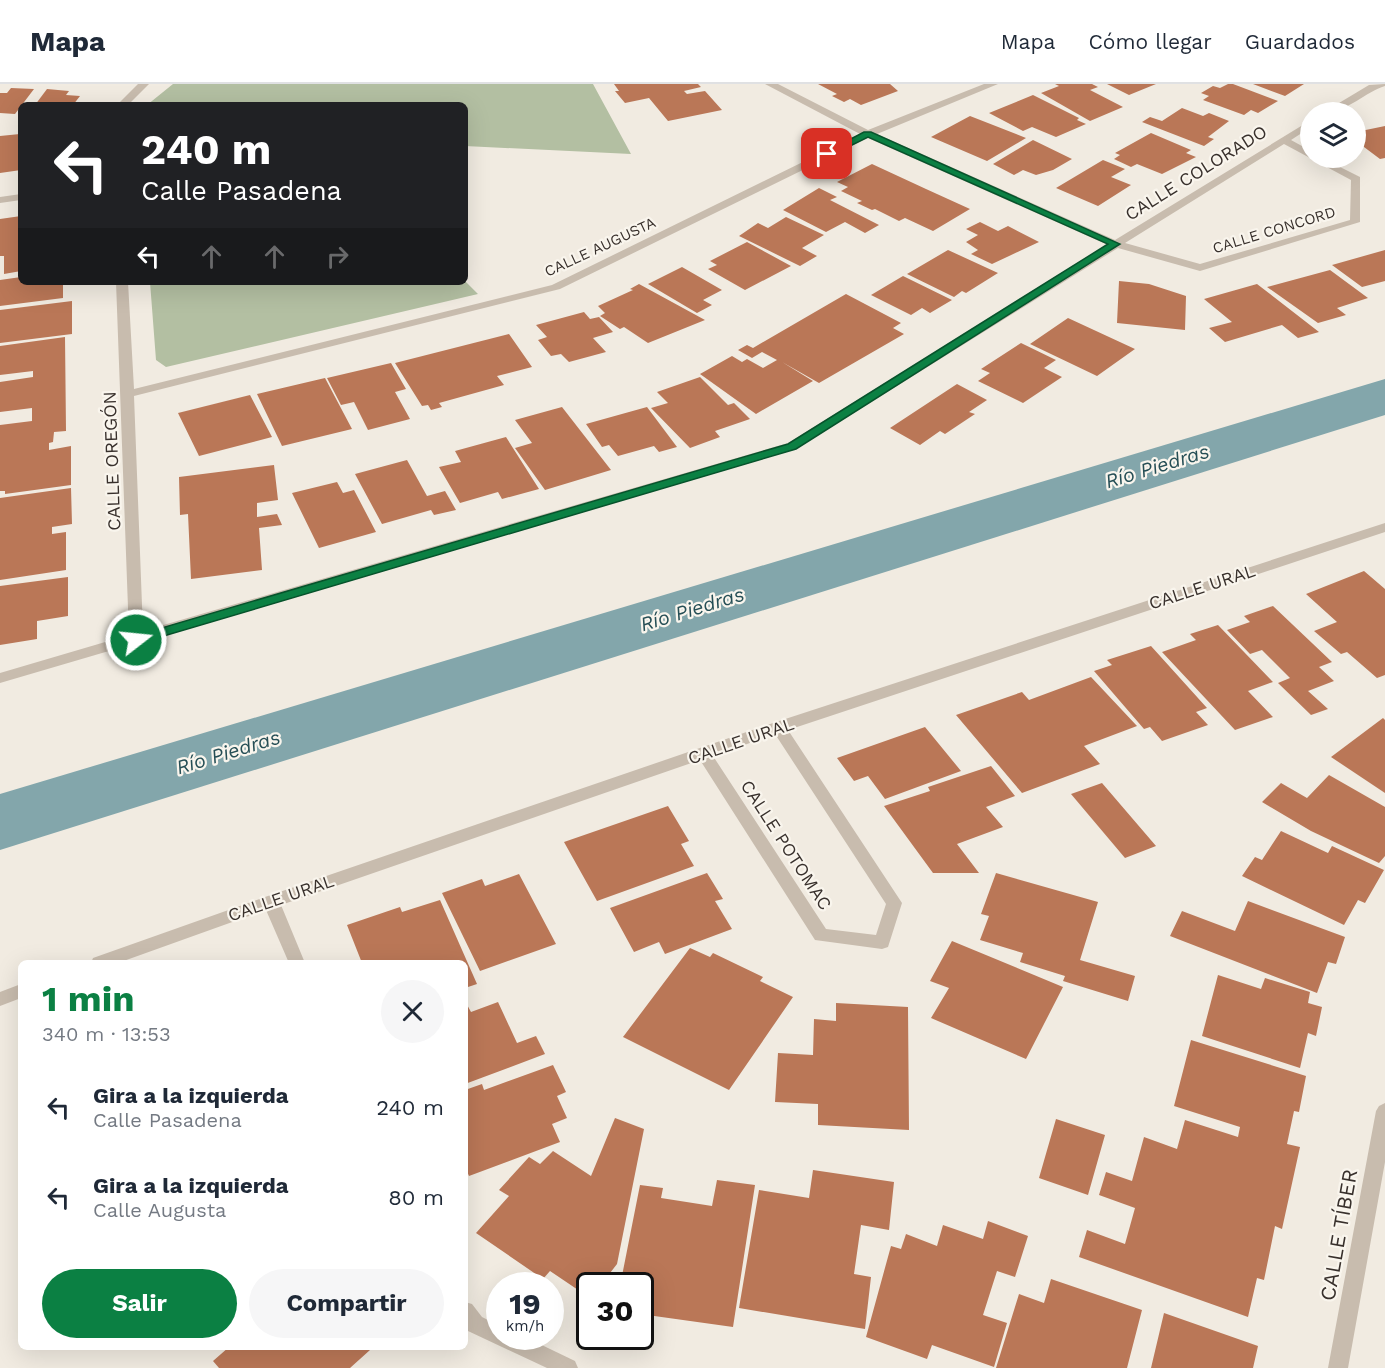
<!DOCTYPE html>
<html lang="es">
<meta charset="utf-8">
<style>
body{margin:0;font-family:"Work Sans",sans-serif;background:#f6f6f7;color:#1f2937;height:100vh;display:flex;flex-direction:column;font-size:22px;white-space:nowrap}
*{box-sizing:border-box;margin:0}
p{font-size:20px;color:#747a83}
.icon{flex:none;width:33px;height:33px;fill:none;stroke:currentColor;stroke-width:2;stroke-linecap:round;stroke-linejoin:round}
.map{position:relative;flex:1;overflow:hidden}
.sheet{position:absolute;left:18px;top:876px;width:450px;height:390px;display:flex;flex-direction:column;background:#fff;border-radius:9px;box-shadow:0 6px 24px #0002}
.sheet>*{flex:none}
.banner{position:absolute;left:18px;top:18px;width:450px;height:183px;border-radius:9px;box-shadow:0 6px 24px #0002;background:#202124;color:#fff;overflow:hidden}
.fabs{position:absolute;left:1300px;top:18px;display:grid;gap:12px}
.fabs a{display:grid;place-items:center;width:66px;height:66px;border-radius:50%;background:#fff;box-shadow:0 6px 24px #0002;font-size:30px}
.speed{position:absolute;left:486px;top:1188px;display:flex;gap:12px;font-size:30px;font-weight:700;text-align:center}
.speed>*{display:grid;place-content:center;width:78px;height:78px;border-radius:50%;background:#fff;box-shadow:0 6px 24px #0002;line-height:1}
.speed small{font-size:15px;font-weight:400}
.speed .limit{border:3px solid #111;border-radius:9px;background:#fff;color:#111}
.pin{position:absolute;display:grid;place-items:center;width:51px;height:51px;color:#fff;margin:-26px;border-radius:12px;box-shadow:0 3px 9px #0006}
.me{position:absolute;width:66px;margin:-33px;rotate:74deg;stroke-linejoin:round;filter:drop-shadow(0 0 4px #0008)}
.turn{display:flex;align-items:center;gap:21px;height:126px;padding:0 24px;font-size:27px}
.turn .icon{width:78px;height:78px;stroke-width:2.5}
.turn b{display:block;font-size:42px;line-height:51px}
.lanes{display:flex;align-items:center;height:57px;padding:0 24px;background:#0003;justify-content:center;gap:30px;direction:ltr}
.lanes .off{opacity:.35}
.round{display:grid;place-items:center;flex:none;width:63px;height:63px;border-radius:32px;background:#f6f6f7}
.head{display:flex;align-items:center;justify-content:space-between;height:102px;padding:0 24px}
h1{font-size:36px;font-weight:700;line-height:45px;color:#0b8043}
.cta{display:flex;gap:12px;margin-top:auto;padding:12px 24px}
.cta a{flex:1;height:69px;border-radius:36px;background:#0b8043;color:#fff;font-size:24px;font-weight:700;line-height:69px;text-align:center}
.cta a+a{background:#f6f6f7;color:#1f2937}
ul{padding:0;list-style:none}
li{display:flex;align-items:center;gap:18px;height:90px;padding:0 24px}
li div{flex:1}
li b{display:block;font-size:22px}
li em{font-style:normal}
header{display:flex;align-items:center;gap:36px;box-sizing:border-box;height:84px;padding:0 30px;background:#fff;border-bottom:2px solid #e0e1e3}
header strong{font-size:28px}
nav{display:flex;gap:33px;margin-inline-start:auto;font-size:21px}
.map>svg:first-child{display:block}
.green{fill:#b3bfa2}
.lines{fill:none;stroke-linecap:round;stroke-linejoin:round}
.river{fill:#83a6ab;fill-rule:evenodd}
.building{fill:#ba7757}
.minor{fill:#c8bcae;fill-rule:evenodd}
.route{fill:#0b8043;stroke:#07532c;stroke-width:1.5}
.labels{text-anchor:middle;stroke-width:4.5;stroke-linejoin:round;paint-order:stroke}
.far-street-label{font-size:15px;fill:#38302c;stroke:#f9f5ed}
.street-label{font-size:18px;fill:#38302c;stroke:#f9f5ed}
.water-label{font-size:20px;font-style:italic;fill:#254e55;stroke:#f9f5ed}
.near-street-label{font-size:21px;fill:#38302c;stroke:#f9f5ed}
</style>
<header>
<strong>Mapa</strong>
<nav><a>Mapa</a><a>Cómo llegar</a><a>Guardados</a></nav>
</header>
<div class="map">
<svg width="1385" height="1284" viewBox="0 0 1385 1284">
<rect width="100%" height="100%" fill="#f1ebe1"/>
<!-- green -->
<path class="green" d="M173 0H593L631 70 465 62V21H147Z
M465 197 478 210 166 283 156 276 150 198Z"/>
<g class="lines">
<!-- river -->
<path class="river" d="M1385 295V331L0 766V710Z"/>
</g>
<!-- building -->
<path class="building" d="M614 0H698L701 3 684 7 687 10 705 7 722 26 668 37 649 14 625 19 615 7H619Z
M818 0H890L898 7 861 21 850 15 844 18 832 12 837 10Z
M1055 0H1092L1098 3 1090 6 1123 23 1090 37 1041 9 1059 2Z
M1107 0H1156L1129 11Z
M1228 0H1233L1278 17 1258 29 1251 26 1244 31 1203 16 1209 12 1201 9 1213 2 1220 4Z
M1253 0H1304L1285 12Z
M11 4 34 5 15 30 0 29V9H7Z
M47 5 69 7 66 11 80 12 73 21H35Z
M1033 11 1079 34 1077 36 1086 40 1056 53 1032 43 1023 47 989 29Z
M1182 24 1203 32 1209 29 1229 37 1208 53 1214 55 1204 62 1142 38 1150 33 1162 37Z
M970 32 1026 54 987 77 931 53Z
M1385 42V74L1380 75 1356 57V48Z
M1151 49 1191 66 1186 69 1196 73 1162 90 1137 80 1131 83 1114 75 1120 71 1115 69Z
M20 50 21 86 0 89V52Z
M1033 56 1072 75 1053 86 1036 91 1023 86 1014 91 993 80Z
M1103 76 1125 85 1111 93 1131 101 1098 122 1056 104Z
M872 80 926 105 970 125 933 147 905 134 899 137 875 125 872 126 857 119 862 117 841 107 848 103 837 98Z
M819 104 837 113 830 116 879 141 865 149 845 138 826 148 783 126Z
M21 132V187L4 190V172H0V135Z
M786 133 824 151 802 164 817 172 800 182 739 152 758 139 768 144Z
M980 138 998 147 1008 142 1039 158 992 180 971 170 978 166 966 158 978 151 966 145Z
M747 158 791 182 745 206 708 185 717 181 710 177Z
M948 166 998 189 966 209 962 207 954 213 907 190Z
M1385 166V197L1362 203 1332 181Z
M682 183 722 206 703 216 712 221 697 229 648 200Z
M1330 186 1368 214 1337 224 1346 231 1318 239 1267 203Z
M903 192 952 216 930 229 922 224 911 231 871 211Z
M21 193V198H63V214L0 222V196Z
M1119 197 1149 200 1186 212 1185 246 1117 239Z
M639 200 705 236 648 259 624 243 620 245 600 232 605 229 598 222 633 206 630 205Z
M1257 200 1319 248 1298 254 1282 241 1225 258 1209 244 1232 238 1204 215Z
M846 210 901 239 893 244 904 250 819 299 782 278 813 297 756 330 700 290 732 272 742 278 747 275 763 284 777 276 762 268 752 274 738 266 747 261 753 264Z
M72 217V250L0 259V226Z
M584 228 590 235 599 233 613 248 593 254 606 268 569 278 561 270 551 272 538 256 547 253 536 241Z
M1068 234 1135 265 1097 292 1030 260Z
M509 250 532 283 497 292 504 301 439 319 442 323 431 326 428 321 422 322 395 279Z
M65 253 66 347 54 348 53 358 49 359V366L71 362V401L5 410V407H0V341L32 337V324L0 328V298L33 293V287L0 291V262Z
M1021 259 1056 276 1044 284 1062 293 1023 319 978 297 990 289 981 285Z
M391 279 406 305 395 308 410 335 368 346 354 318 341 321 327 294Z
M700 293 728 321 734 319 750 335 715 347 720 353 690 364 651 324 668 319 657 308Z
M325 294 352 345 282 362 257 310Z
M957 300 987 316 969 328 975 330 945 350 940 347 920 361 890 344Z
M250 311 272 353 199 372 178 329Z
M562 323 611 386 545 406 515 364 532 359 515 336Z
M647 323 677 363 659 368 654 362 618 372 609 361 602 363 586 340Z
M506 353 539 405 502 415 498 408 460 419 439 383 461 378 455 367Z
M407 376 427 412 445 407 456 426 434 431 431 426 382 440 355 390Z
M274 381 278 416 257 419V433L277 430 282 441 259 444 262 486 191 495 188 430 180 431 179 393Z
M337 398 343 409 354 406 376 448 319 464 292 409Z
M71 404 72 440 52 443V450L66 448V486L0 496V414Z
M1364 487 1385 505V591L1377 594 1347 568 1341 570 1314 547 1337 538 1306 510Z
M68 493V532L37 537V555L0 561V502Z
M1273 522 1332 578 1319 583 1334 597 1308 607 1328 625 1311 631 1278 599 1290 594 1262 566 1250 570 1227 546 1250 538 1244 532Z
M1218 541 1273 598 1248 607 1273 633 1235 646 1162 568 1196 556 1190 550Z
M1151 562 1207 624 1196 628 1208 641 1162 657 1150 643 1144 645 1094 587 1112 581 1107 576Z
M1091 593 1137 642 1084 662 1100 680 1022 709 956 631 1022 608 1029 616Z
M1383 634 1385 636V709L1331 673Z
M925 643 961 687 885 715 868 692 854 697 837 674Z
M991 682 1015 712 986 723 1003 743 957 760 979 789H933L884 722 930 707 928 703Z
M1329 691 1385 723V772L1379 779 1311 747 1262 718 1281 699 1307 714Z
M1102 699 1156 762 1125 774 1071 710Z
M668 722 689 757 681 760 694 782 597 817 564 758Z
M1281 747 1328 769 1332 762 1384 786 1365 819 1358 816 1344 841 1242 792 1255 773 1262 776Z
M707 789 723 815 715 817 732 845 665 870 659 858 634 868 610 824Z
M996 789 1098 818 1080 876 1135 892 1128 917 1063 897 1065 892 1020 878 1023 869 980 856 989 832 981 830Z
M519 790 556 860 480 887 442 809 482 795 485 802Z
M440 816 477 900 465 904V879H362L347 841 400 823 402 828Z
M1248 817 1345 853 1336 880 1328 878 1317 909 1170 852 1182 827 1235 847Z
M952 857 1063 903 1026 975 931 934 949 904 930 897Z
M690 864 710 873 713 869 763 893 760 897 793 913 729 1006 623 953Z
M1218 891 1261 905 1265 894 1310 908 1308 919 1322 923 1316 952 1308 949 1300 984 1202 952Z
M465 917 471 928 498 918 517 959 536 952 545 970 465 1000Z
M836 919 908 923 909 1046 818 1041V1020L775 1018 778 969 813 971 814 935 836 937Z
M1191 956 1306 992 1299 1028 1294 1027 1287 1060 1300 1063 1282 1145 1275 1142 1264 1196 1257 1194 1248 1233 1079 1173 1087 1146 1125 1160 1135 1124 1099 1111 1106 1088 1132 1097 1144 1053 1177 1065 1185 1036 1238 1053 1240 1043 1174 1022Z
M553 981 566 1008 557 1012 567 1034 552 1040 560 1058 469 1092 465 1083V1006L482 1000 484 1006Z
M615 1034 644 1045 617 1180 600 1202H590V1214L550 1187 543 1195 476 1149 509 1112 499 1106 529 1073 540 1080 553 1067 591 1092Z
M1056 1035 1105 1051 1088 1111 1039 1094Z
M813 1086 894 1098 889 1146 861 1141 854 1190 871 1193 865 1245 739 1224 759 1106 809 1114Z
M717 1096 755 1101 733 1243 640 1230V1202H620L640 1101 663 1104 661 1114 712 1122Z
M988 1137 1028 1152 1015 1193 997 1187 983 1231 1007 1239 994 1283 932 1261 927 1275 866 1253 891 1162 901 1165 906 1150 937 1162 943 1141 983 1155Z
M1051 1195 1142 1226 1127 1284H996L1019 1210 1044 1219Z
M1164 1229 1258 1262 1253 1284H1151Z
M229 1263H368L370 1266 350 1284H219L213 1277Z"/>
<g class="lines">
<!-- minor -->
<path class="minor" d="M138 0H149L128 21H117Z
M765 0H778L868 46 984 0H998L877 50 1115 156 1311 36V43L1291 56 1311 67V74H1322L1360 93V138L1200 187 1118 164 796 365 0 599V589L129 551 116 198H128L134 305 552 201 860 50ZM868 54 1108 161 788 359 143 547 134 312 560 205ZM1284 60 1351 96 1350 136 1200 180 1125 159Z
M1385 0V2C1365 8 1345 30 1324 28L1369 1Z
M21 110V116L0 119V113Z
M1385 439V448L788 646 902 819 888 863 882 865 815 856 700 676 281 821 305 879H289L266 826 118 879H91L93 874 265 813 773 639ZM775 650 886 820 876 851 826 845 713 672Z
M21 900V914L0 922V908Z
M1385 1019V1078L1348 1284H1328L1376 1027 1379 1022Z
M465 1218 472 1220 482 1233 500 1242V1252H523L575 1277 578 1284H547L468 1247 465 1243Z"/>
</g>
<!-- route -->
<path class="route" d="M864 48H871L1120 160 796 365 140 559H131V553L788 360 1108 160 868 53 830 72 822 70Z"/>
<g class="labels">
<!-- far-street labels -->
<g class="far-street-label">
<text transform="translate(1274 146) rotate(-17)" y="5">CALLE CONCORD</text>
<text transform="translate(600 163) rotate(-25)" y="5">CALLE AUGUSTA</text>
</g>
<!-- street labels -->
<g class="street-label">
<text transform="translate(1196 89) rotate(-32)" y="6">CALLE COLORADO</text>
<text transform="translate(112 377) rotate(-92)" y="6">CALLE OREGÓN</text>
<text transform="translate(1202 503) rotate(-18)" y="6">CALLE URAL</text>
<text transform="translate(741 657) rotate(-19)" y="6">CALLE URAL</text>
<text transform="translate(786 761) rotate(57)" y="6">CALLE POTOMAC</text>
<text transform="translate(281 814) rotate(-19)" y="6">CALLE URAL</text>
</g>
<!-- water labels -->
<g class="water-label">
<text transform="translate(1157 382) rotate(-17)" y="7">Río Piedras</text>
<text transform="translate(692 525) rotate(-17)" y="7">Río Piedras</text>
<text transform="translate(228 668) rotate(-17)" y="7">Río Piedras</text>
</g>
<!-- near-street labels -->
<g class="near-street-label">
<text transform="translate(1339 1151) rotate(-80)" y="7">CALLE TÍBER</text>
</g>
</g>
</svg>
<div class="fabs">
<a><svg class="icon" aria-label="layers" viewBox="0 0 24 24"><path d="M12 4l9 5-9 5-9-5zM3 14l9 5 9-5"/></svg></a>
</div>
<div class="speed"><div>19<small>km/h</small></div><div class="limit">30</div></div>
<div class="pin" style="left:827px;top:70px;background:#d93025"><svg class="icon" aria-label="arrive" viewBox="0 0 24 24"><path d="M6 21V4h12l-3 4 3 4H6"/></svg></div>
<svg class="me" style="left:136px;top:556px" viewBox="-20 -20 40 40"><circle r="17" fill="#0b8043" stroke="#fff" stroke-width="3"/><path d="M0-11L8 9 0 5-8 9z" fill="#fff"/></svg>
<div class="banner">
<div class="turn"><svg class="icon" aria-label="left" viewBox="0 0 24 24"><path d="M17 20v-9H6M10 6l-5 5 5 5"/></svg><div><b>240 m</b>Calle Pasadena</div></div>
<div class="lanes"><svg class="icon" aria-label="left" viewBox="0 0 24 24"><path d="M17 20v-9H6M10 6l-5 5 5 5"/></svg><svg class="icon off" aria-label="ahead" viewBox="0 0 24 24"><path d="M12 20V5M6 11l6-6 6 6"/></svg><svg class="icon off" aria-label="ahead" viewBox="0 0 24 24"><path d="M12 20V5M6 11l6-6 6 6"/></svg><svg class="icon off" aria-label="right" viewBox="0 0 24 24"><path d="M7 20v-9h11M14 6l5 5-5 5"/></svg></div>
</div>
<section class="sheet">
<div class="head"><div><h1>1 min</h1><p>340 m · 13:53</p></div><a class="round"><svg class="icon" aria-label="close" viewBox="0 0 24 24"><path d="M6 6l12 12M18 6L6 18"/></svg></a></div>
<ul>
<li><svg class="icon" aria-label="left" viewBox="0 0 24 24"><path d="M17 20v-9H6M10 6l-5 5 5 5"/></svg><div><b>Gira a la izquierda</b><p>Calle Pasadena</p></div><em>240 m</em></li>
<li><svg class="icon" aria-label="left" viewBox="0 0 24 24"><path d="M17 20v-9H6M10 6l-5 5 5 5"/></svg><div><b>Gira a la izquierda</b><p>Calle Augusta</p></div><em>80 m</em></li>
</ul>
<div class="cta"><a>Salir</a><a>Compartir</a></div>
</section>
</div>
